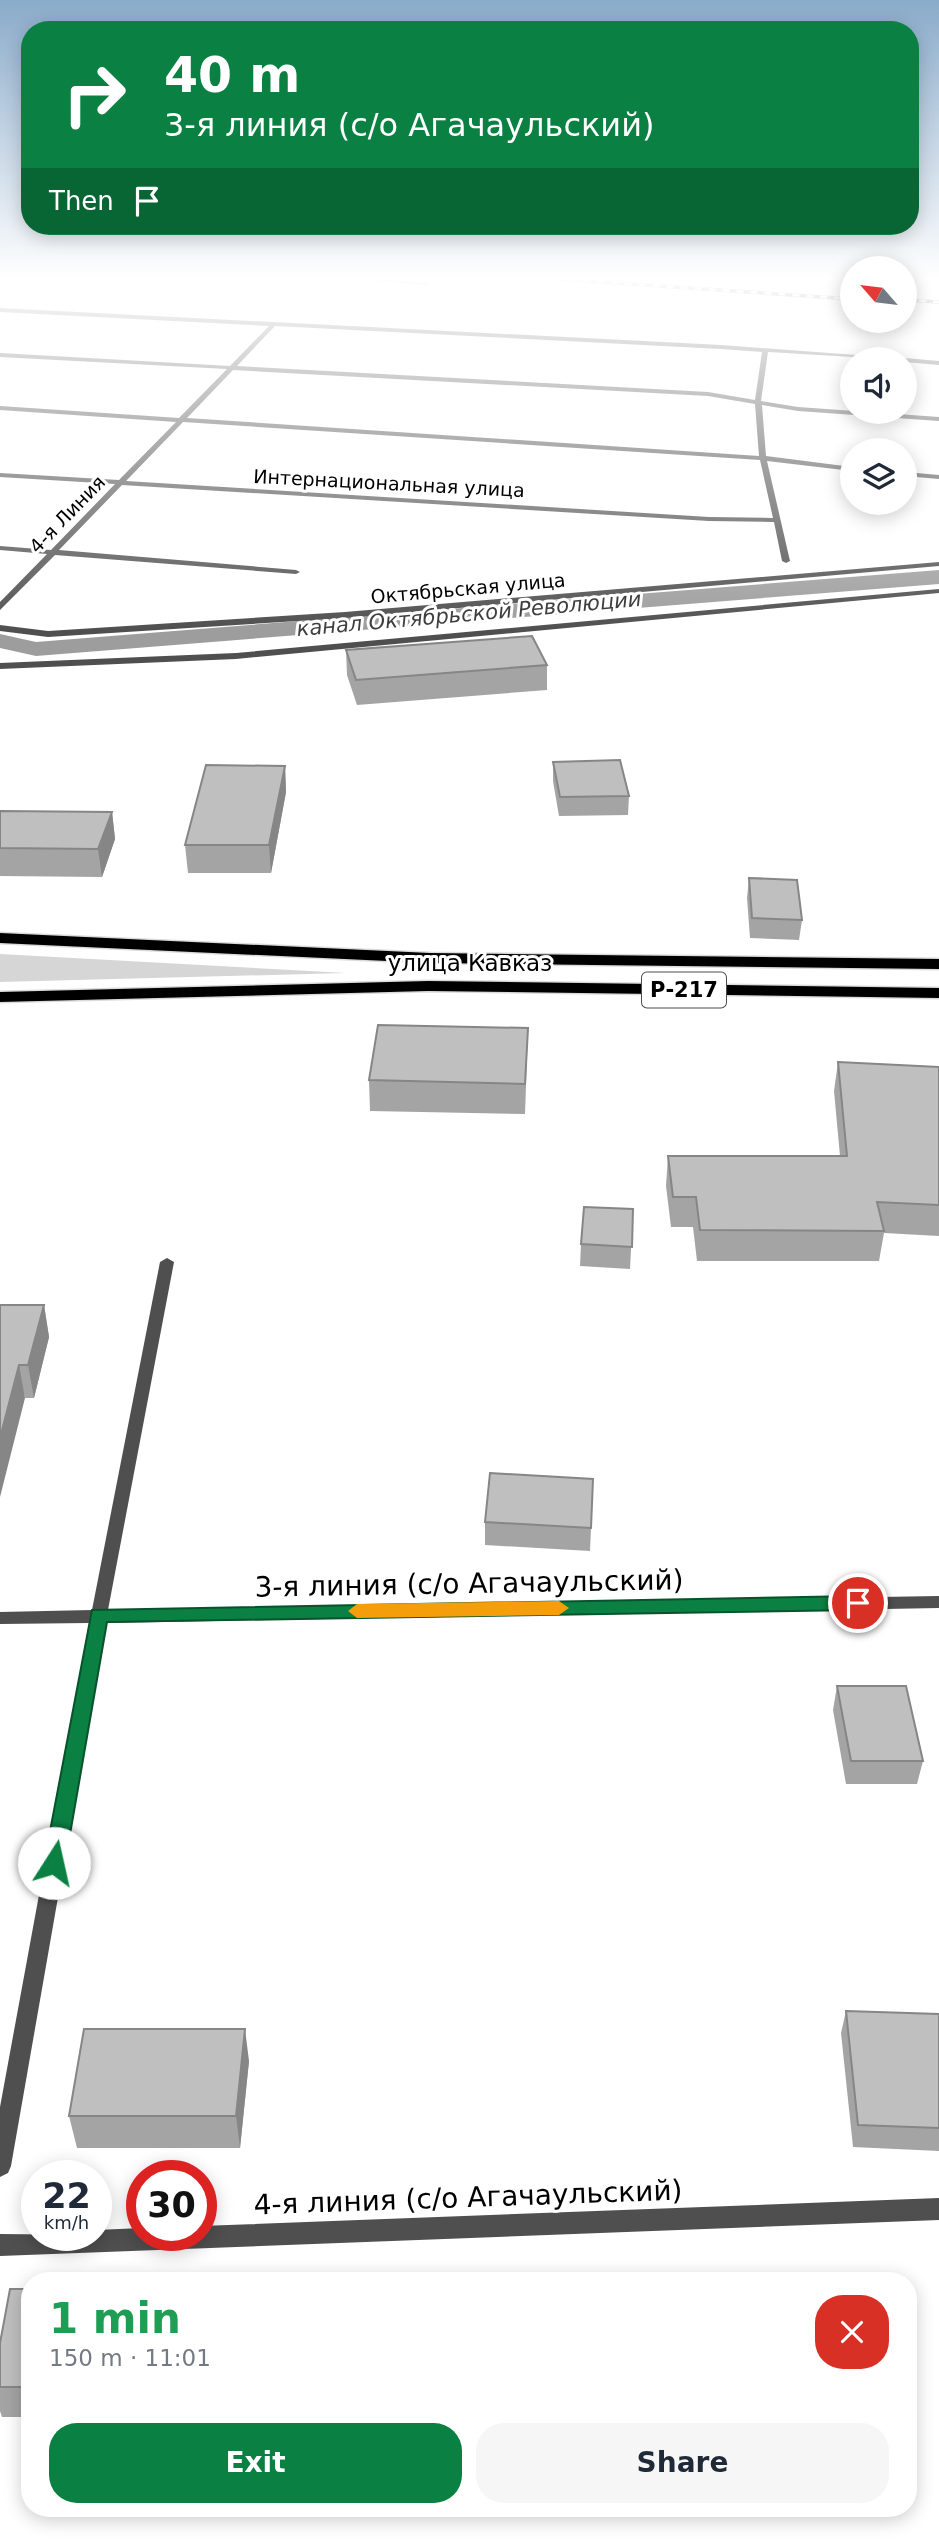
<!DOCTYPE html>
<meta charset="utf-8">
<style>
body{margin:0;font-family:"DejaVu Sans",sans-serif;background:#f6f6f7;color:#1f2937;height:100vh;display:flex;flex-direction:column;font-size:26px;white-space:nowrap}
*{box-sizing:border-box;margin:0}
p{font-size:23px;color:#747a83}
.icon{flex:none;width:38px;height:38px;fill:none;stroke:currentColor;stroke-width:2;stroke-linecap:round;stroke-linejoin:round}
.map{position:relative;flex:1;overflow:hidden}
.drawer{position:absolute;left:21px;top:2272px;width:896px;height:245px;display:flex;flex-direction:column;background:#fff;border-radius:28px;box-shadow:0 4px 18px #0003}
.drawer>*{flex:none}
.hud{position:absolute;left:21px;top:21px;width:898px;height:214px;border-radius:28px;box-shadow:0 4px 18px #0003;background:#0b8043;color:#fff;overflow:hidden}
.needle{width:46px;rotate:298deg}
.fabs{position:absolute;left:840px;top:256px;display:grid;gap:14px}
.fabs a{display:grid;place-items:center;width:77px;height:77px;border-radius:50%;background:#fff;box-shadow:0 4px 18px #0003;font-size:35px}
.speed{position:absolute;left:21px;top:2160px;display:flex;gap:14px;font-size:35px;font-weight:700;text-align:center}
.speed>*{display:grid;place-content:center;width:91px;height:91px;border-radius:50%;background:#fff;box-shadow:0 4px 18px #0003;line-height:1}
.speed small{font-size:18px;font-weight:400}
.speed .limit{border:10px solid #d22;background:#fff;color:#111}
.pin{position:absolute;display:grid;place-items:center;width:60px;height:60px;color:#fff;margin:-30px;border:4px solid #fff;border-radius:50%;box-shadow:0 2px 7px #0007}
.me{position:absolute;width:77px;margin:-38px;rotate:10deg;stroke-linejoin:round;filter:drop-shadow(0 0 5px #0008)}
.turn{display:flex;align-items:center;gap:24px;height:147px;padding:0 28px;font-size:32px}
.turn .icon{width:91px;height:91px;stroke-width:2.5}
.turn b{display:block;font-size:49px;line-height:60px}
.then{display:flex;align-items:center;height:66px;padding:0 28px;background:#0003;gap:14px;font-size:26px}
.round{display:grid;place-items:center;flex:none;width:74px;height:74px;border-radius:28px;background:#f6f6f7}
.headline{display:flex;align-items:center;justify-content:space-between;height:119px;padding:0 28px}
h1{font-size:42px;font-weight:700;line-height:52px;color:#1e9e55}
.cta{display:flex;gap:14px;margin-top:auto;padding:14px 28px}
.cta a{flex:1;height:80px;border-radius:28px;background:#0b8043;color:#fff;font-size:28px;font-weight:700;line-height:80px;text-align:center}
.cta a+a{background:#f6f6f7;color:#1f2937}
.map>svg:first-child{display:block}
.green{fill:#d6d6d6}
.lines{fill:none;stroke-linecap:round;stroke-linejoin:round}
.canal{fill:#9d9d9d;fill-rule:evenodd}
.highway-casing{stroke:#dbdbdb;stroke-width:3}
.lane{fill:#4f4f4f;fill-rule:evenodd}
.street{fill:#4f4f4f;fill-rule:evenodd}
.highway{fill:#000;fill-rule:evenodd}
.rail-casing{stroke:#000;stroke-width:3.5}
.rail{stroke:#fff;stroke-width:2.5;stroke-dasharray:7;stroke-linecap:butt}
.wall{fill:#a4a4a4}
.shaded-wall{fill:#868686}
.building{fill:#bfbfbf;stroke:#868686;stroke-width:2}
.route{fill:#0b8043;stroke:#07532c;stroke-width:2}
.slow{fill:#f59e0b}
.labels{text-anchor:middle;stroke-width:6;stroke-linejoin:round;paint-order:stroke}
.far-street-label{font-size:19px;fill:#000;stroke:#fff}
.far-water-label{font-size:21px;font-style:italic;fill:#3e3e3e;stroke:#fff}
.shield{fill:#fff;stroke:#4c4c4c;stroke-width:2}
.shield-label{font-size:21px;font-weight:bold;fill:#000}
.street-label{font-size:23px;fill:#000;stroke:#fff}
.near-street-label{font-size:28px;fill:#000;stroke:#fff}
</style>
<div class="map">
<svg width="939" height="2539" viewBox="0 0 939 2539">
<rect width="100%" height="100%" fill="#fff"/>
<!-- green -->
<path class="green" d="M0 954 346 973 0 982Z"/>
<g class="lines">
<!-- canal -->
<path class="canal" d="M939 570V584L36 656 0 648V634L36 642Z"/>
<!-- highway casing -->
<g class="highway-casing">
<path id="highway" d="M0 933 430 953 939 959V969L430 963 0 943Z
M428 981 939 988V998L428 991 0 1002V992Z"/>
</g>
<!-- lane -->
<path class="lane" d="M939 589V593L236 659 0 669V663L236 653Z"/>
<!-- street -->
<path class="street" d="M330 277H355L429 283 426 285Z
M0 308 721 345 883 357 886 359 768 352 761 401 798 407 939 417V421L798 411 762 405 766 456 852 467V471L767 461 790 561 786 563 782 561 774 522 709 521 122 485 59 550 296 570 300 572 296 574 55 555 0 610V602L47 554 0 550V546L51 550 115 484 0 477V473L119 480 176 422 0 410V406L179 418 227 369 0 357V353L230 366 269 326 0 312ZM275 326 721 349 762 352 755 400 708 392 237 366ZM233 370 708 396 755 404 759 456 187 418ZM183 422 760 460 773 518 709 517 126 481Z
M905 358 939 361V365L905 362 903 359Z
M905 472 939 475V479L905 476Z
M939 562V566L345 618 48 637 0 631V625L48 631 345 612Z
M167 1258 174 1262 108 1610 939 1596V1608L106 1623 11 2166 8 2173 0 2177V2107L89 1623 0 1624V1612L92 1610 160 1262Z
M939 2198V2220L0 2256V2234L96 2235V2230L142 2228V2235H201V2226Z"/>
<!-- highway -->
<use href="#highway" class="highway"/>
<!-- rail casing -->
<g class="rail-casing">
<path id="rail" d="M527 277 852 299
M905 300 939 302"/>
</g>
<!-- rail -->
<use href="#rail" class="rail"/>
</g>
<!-- wall -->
<path class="wall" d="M346 650 547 665V690L357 705 347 675Z
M553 762 629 796 628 815 559 816 553 781Z
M285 766 286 792 271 873H188L185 845Z
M0 811 112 812 115 839 102 877 0 876Z
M749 878 802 920 799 940 750 938 747 898Z
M528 1028 525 1114 370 1111 369 1080Z
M838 1062 939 1067V1236L884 1233 879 1261H697L693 1227H671L666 1186 668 1156H840L834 1091Z
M633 1209 630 1269 580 1266 581 1244Z
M0 1305H44L49 1337 34 1398H25Z
M485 1522 591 1528 590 1551 485 1545Z
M837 1686 923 1761 917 1784H846L833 1710Z
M846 2011 939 2014V2151L853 2147 841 2033Z
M249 2061 240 2148H77L69 2116Z
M30 2289V2417H2L0 2411V2343Z"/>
<!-- shaded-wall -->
<path class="shaded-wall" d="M285 766 286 792 271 873 269 845Z
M112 812 115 839 102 877 98 849Z
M44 1305 49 1337 34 1398 28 1365Z
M19 1365 25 1398 0 1497V1438Z
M245 2029 249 2061 240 2148 236 2116Z"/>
<!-- building -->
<path class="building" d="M532 636 547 665 356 680 346 650Z
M620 760 629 796 560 797 553 762Z
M206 765 285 766 269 845H185Z
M0 811 112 812 98 849 0 848Z
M749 878 797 880 802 920 752 918Z
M378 1025 528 1028 525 1084 369 1080Z
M838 1062 939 1067V1205L877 1202 884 1231 700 1230 696 1197H673L668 1156H847Z
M584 1207 633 1209 632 1247 581 1244Z
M0 1305H44L28 1365H19L0 1438Z
M490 1473 593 1479 591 1528 485 1522Z
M837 1686H906L923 1761H851Z
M846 2011 939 2014V2128L858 2125Z
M84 2029H245L236 2116H69Z
M10 2289H30V2387H0V2343Z"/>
<!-- sky -->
<linearGradient id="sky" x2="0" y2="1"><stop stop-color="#8aabca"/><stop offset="0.44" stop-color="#fff"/><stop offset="1" stop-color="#fff" stop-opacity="0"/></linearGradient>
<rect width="939" height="632" fill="url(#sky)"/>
<!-- route -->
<path class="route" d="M858 1596 867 1603 858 1610 107 1622 65 1863 62 1870 54 1872 47 1870 44 1863 92 1610Z"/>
<!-- slow -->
<path class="slow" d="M559 1601 569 1608 559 1615 357 1618 348 1611 357 1604Z"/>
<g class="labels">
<!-- far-street labels -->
<g class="far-street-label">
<text transform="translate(389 483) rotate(3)" y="7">Интернациональная улица</text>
<text transform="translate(67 514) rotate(-46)" y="7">4-я Линия</text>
<text transform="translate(468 588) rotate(-5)" y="7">Октябрьская улица</text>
</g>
<!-- far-water labels -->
<g class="far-water-label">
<text transform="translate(469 614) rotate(-5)" y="7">канал Октябрьской Революции</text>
</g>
<!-- shield labels -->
<rect class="shield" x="642" y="972.5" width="84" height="35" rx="5"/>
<g class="shield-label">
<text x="684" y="997">Р-217</text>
</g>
<!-- street labels -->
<g class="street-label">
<text x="470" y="971">улица Кавказ</text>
</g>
<!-- near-street labels -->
<g class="near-street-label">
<text transform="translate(469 1583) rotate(-1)" y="10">3-я линия (с/о Агачаульский)</text>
<text transform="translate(468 2197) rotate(-2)" y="10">4-я линия (с/о Агачаульский)</text>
</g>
</g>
</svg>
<div class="fabs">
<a><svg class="needle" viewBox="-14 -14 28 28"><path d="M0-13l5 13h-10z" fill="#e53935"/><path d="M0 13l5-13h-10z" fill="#747a83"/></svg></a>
<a><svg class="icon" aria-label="sound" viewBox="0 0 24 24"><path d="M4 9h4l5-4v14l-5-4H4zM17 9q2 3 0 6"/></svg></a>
<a><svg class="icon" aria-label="layers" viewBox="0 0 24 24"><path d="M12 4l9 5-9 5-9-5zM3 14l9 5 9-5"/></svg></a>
</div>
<div class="speed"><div>22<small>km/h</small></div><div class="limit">30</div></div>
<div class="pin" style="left:858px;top:1603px;background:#d93025"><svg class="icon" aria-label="arrive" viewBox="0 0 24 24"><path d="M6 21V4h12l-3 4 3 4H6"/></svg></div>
<svg class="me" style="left:54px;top:1863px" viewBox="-20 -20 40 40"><circle r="19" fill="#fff"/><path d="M0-13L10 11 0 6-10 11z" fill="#0b8043"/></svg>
<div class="hud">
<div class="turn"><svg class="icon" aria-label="right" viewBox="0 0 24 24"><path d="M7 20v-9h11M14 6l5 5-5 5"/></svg><div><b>40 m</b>3-я линия (с/о Агачаульский)</div></div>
<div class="then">Then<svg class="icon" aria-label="arrive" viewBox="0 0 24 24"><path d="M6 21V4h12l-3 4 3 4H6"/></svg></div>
</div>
<section class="drawer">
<div class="headline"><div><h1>1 min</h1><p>150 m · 11:01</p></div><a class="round" style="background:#d93025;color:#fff"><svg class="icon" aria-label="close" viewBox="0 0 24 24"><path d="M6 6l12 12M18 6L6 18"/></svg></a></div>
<div class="cta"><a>Exit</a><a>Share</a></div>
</section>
</div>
